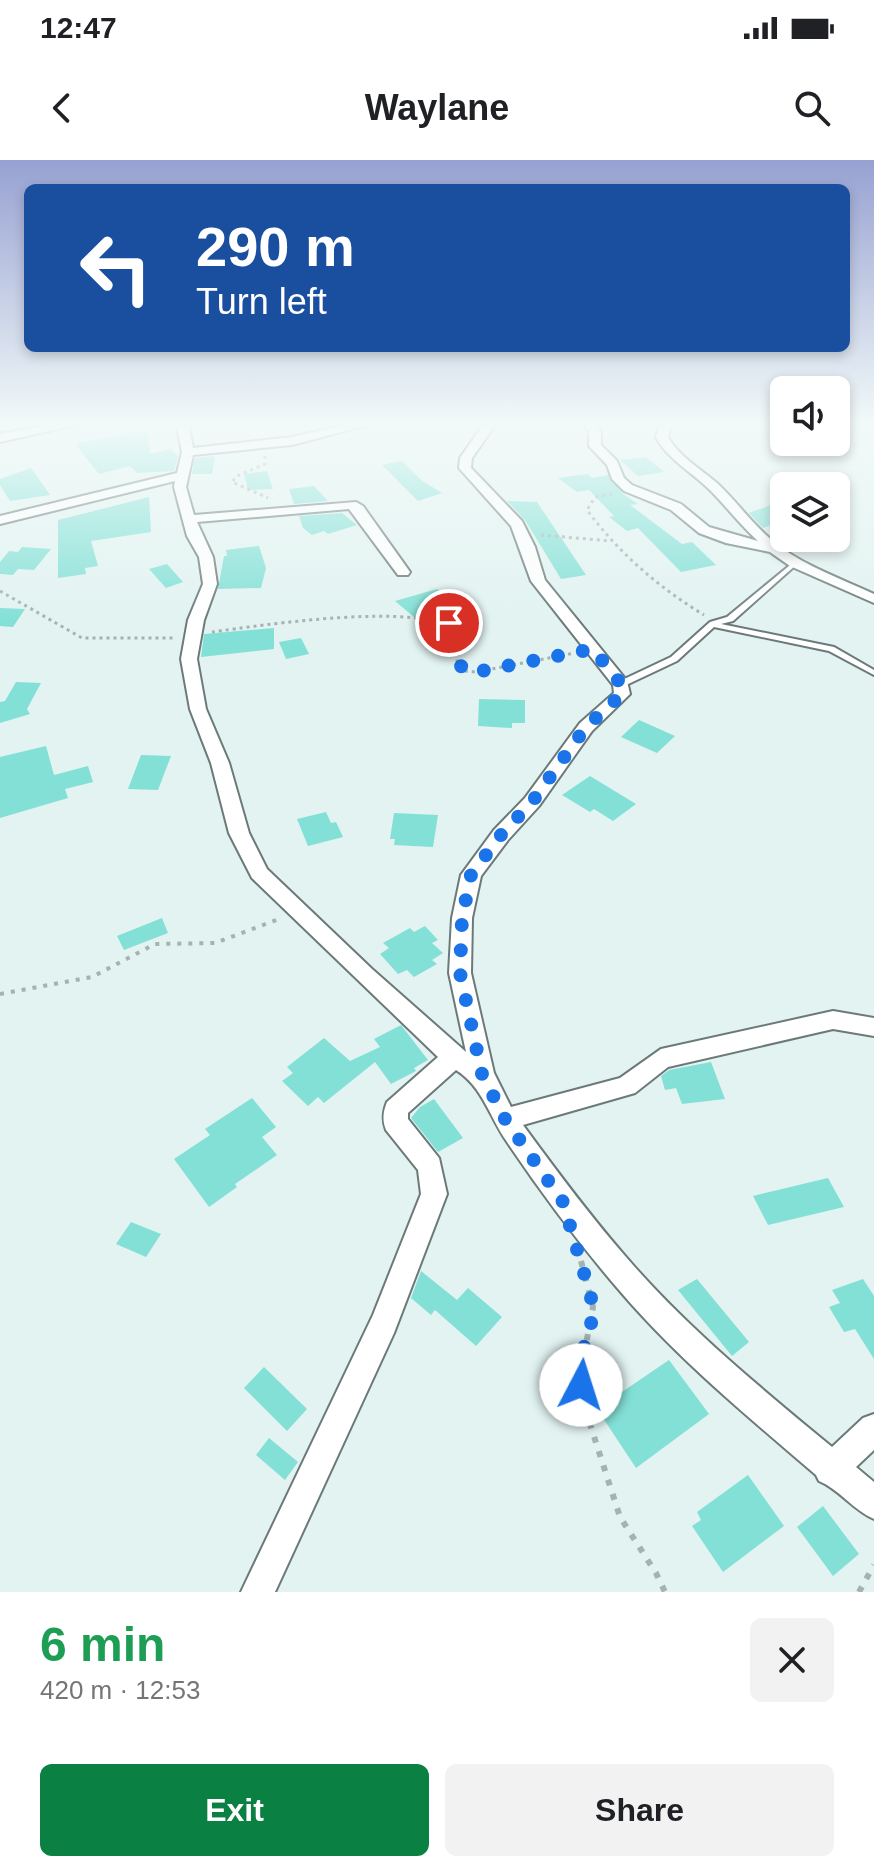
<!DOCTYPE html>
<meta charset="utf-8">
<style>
body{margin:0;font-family:Helvetica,sans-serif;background:#f2f2f2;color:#202124;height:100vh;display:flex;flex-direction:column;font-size:30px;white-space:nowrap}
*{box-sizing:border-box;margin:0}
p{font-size:26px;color:#757577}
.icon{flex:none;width:44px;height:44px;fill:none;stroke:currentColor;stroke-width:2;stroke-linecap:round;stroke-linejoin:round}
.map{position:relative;height:1432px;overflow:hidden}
.side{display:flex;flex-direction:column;background:#fff;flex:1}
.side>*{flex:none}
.top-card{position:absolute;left:24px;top:24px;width:826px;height:168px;border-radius:12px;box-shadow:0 4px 12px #0003;background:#1a4fa0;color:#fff;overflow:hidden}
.buttons{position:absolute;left:770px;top:216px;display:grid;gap:16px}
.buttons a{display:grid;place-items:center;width:80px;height:80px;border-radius:12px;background:#fff;box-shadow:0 4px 12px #0003;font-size:40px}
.pin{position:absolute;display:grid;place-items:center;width:68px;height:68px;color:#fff;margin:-34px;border:4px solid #fff;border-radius:50%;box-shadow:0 2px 8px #0007}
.me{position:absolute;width:88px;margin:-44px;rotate:5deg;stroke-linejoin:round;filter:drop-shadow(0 0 6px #0008)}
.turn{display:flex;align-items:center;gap:28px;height:168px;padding:0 40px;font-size:36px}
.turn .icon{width:104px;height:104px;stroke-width:2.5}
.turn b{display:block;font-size:56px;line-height:68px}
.round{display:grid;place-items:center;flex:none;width:84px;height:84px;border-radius:12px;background:#f2f2f2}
.head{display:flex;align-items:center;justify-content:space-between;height:136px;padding:0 40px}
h1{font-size:48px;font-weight:800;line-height:60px;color:#1e9e55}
.action{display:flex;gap:16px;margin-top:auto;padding:16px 40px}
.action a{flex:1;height:92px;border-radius:12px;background:#0b8043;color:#fff;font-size:32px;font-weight:800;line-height:92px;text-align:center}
.action a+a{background:#f2f2f2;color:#202124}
.status{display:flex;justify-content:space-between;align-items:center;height:56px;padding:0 40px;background:#fff;direction:ltr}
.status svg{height:22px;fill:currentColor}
header{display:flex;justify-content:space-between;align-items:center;height:104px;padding:0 40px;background:#fff;font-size:36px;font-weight:800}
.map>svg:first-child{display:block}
.building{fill:#83e0d6}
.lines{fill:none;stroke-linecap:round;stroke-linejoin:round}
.lane-casing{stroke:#6b7a78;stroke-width:4}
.street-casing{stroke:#6b7a78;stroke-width:4}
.path-far2{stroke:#a4b2b0;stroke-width:3;stroke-dasharray:3 4;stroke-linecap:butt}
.path-far1{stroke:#a4b2b0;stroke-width:4;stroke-dasharray:4 7;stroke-linecap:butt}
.path{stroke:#a4b2b0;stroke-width:6;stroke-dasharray:6 9;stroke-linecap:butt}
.lane{fill:#fff;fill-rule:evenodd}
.street{fill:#fff;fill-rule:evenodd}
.route{stroke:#1a73e8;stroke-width:14;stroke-dasharray:0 25.2}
</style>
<div class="status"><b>12:47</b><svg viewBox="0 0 49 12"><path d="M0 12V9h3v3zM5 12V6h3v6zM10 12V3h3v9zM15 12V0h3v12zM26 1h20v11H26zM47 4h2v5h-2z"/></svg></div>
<header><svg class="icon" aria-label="back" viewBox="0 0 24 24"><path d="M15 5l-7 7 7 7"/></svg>Waylane<svg class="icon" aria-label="search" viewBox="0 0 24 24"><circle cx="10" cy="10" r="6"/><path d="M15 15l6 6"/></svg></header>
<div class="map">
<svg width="874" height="1432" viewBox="0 0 874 1432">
<rect width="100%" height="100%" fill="#e2f3f1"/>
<!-- building -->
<path class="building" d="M147 271 150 294 170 289 178 296 174 311 137 313 130 306 99 314 75 284 119 274Z
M215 296 212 314H192L195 298Z
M646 297 664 312 638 316 620 300Z
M402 301 421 320 442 333 418 341 382 305Z
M31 308 50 335 10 341 0 325V319Z
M267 311 273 329 248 330 244 314Z
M588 314 592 318 608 315 622 333 638 344 630 345 682 384 692 382 716 405 681 412 638 368 627 371 609 357 614 356 589 330 577 332 558 318Z
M314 326 328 341 294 344 289 329Z
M149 337 151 372 91 381 98 406 85 408 86 414 58 418V360Z
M784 340V360L763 368 749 353Z
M507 341 537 342 586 415 561 419 525 360Z
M342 353 357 365 328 374 324 371 312 375 303 368 299 356Z
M259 386 266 408 261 428 218 429 224 396H227L226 390Z
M22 387 51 389 34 410 18 409 13 415 0 414V402L9 391 18 392Z
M167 404 183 422 166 428 149 409Z
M437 429 457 445 415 458 395 441Z
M0 448 25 449 13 467 0 466Z
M274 468V489L201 497 204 474Z
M301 478 309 494 286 499 279 482Z
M16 522 41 523 27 549 30 554 0 563V542L5 541Z
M479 539 525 540V563H512V568L478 566Z
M639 560 675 576 657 593 621 577Z
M46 586 54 615 88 606 93 622 65 629 68 638 0 658V597Z
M141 595 171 596 158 630 128 629Z
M590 616 636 644 613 661 594 649 590 652 562 635Z
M326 652 331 663 336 662 343 677 308 686 297 659Z
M394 653 438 655 433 687 394 685 395 679H390Z
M162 758 168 773 124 790 117 776Z
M425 766 438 780 432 783 443 793 432 800 437 804 414 817 407 810 398 814 380 794 389 788 383 783 410 768 414 772Z
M401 865 428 900 414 908 416 911 391 924 375 902 324 943 318 937 308 946 282 921 293 913 287 907 324 878 350 901 380 887 374 879Z
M711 902 725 939 682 944 676 928 665 930 661 916 669 910Z
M252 938 276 967 262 977 277 995 235 1024 237 1027 209 1047 174 999 210 975 205 969Z
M434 939 463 978 438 992 411 958 420 947Z
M828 1018 844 1047 768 1065 753 1036Z
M131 1062 161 1074 146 1097 116 1084Z
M421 1111 457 1140 468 1128 502 1157 476 1186 435 1150 431 1155 411 1138Z
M697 1119 749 1182 732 1196 678 1130Z
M863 1119 874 1136V1199L855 1169 844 1172 829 1147 840 1143 832 1130Z
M669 1200 709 1254 636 1308 597 1249Z
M264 1207 307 1249 287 1271 244 1228Z
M269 1278 298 1302 285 1320 256 1295Z
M748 1315 784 1366 723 1412 692 1366 701 1360 697 1352Z
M823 1346 859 1394 833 1416 797 1367Z"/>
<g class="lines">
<!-- lane casing -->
<g class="lane-casing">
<path id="lane" d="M795 401 799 403 797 404 733 461 721 464 834 487 874 510V515L829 491 714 467 677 501 624 526H618V522L671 497 710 462 727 457Z"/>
</g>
<!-- street casing -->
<g class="street-casing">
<path id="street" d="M65 262H89L0 282V274Z
M176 262H188L193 288 292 277 358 262H379L292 285 193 295 186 327 194 355 356 342 363 346 410 412 408 415H398L349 349 197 362 213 397 217 424 204 460 197 499 206 549 229 603 249 673 267 709 372 809 466 892 449 813 452 758 461 715 494 670 525 638 580 563 614 533 613 525 531 421 511 366 459 308 460 298 485 262H497L472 298 471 308 522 361 535 387 545 420 627 521 630 534 592 571 539 646 508 680 481 716 472 758 471 813 494 913 511 947 620 918 661 889 833 851 874 858V876L833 869 668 907 635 933 523 965C558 1013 593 1060 633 1105 692 1172 763 1230 832 1287L863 1258 874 1254V1290L856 1307 874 1322V1359C853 1350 840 1330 819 1321L816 1315C746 1255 673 1195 613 1123 575 1078 540 1031 507 982 489 956 483 927 456 910L408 953V959L439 998 447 1034 394 1173 275 1432H241L373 1155 421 1034 418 1010 386 970C382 960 383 952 387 942L438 897 252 718 229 673 211 603 190 549 181 499 188 460 203 424 199 397 187 376 174 327 175 321 0 364V356L177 313 182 292Z
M583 262H595L601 272V285L617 301 624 318 632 325 681 344 709 367 758 381C740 365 727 347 710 330 692 312 668 300 656 277L660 262H672L668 277C679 297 701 309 718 324 739 344 755 368 779 386 807 407 842 419 874 434V443L790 406 770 392 726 383 699 373 671 350 624 331 612 319 607 305 589 286V272Z"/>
</g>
<!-- path-far2 -->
<path class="path-far2" d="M265 296V304L237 316 232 322 268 338
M612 334 595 337 587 350C619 393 658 427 704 455
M541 375 611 381
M0 431 82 478H175
M212 472C264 465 419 441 460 471L457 501 465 511 476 512 575 493"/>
<!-- path-far1 -->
<path class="path-far1" d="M0 834 92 817 155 784 215 783 279 759"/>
<!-- path -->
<path class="path" d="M581 1101 593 1147 581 1211 589 1261 620 1357 656 1413 665 1432
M859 1432 874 1405"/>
<!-- lane -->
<use href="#lane" class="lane"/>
<!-- street -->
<use href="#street" class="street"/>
</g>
<!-- sky -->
<linearGradient id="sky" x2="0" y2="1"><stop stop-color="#97a1d1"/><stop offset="0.57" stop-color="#f2faf9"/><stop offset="1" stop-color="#f2faf9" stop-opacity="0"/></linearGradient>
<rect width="874" height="463" fill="url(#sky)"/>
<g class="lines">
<!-- route -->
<path class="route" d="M449 463 460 471 457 501 465 511 476 512 593 489 621 524 622 534 586 567 532 642 501 675 471 715 462 758 460 813 482 914 505 959 563 1042 591 1137 592 1161 585 1177 581 1225"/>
</g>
</svg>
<div class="buttons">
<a><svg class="icon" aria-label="sound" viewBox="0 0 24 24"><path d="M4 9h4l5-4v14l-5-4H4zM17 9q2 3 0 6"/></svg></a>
<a><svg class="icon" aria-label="layers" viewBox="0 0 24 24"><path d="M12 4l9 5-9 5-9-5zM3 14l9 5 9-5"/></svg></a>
</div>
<div class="pin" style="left:449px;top:463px;background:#d93025"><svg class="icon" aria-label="arrive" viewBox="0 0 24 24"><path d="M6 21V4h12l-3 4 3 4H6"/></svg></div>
<svg class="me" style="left:581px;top:1225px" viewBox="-20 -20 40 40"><circle r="19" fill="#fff"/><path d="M0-13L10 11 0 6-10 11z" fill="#1a73e8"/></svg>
<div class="top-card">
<div class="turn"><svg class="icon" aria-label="left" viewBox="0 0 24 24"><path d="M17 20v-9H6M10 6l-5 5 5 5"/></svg><div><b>290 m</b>Turn left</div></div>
</div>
</div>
<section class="side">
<div class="head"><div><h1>6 min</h1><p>420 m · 12:53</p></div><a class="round"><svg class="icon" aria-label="close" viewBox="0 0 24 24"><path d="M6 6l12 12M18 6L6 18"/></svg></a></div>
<div class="action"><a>Exit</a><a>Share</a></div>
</section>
